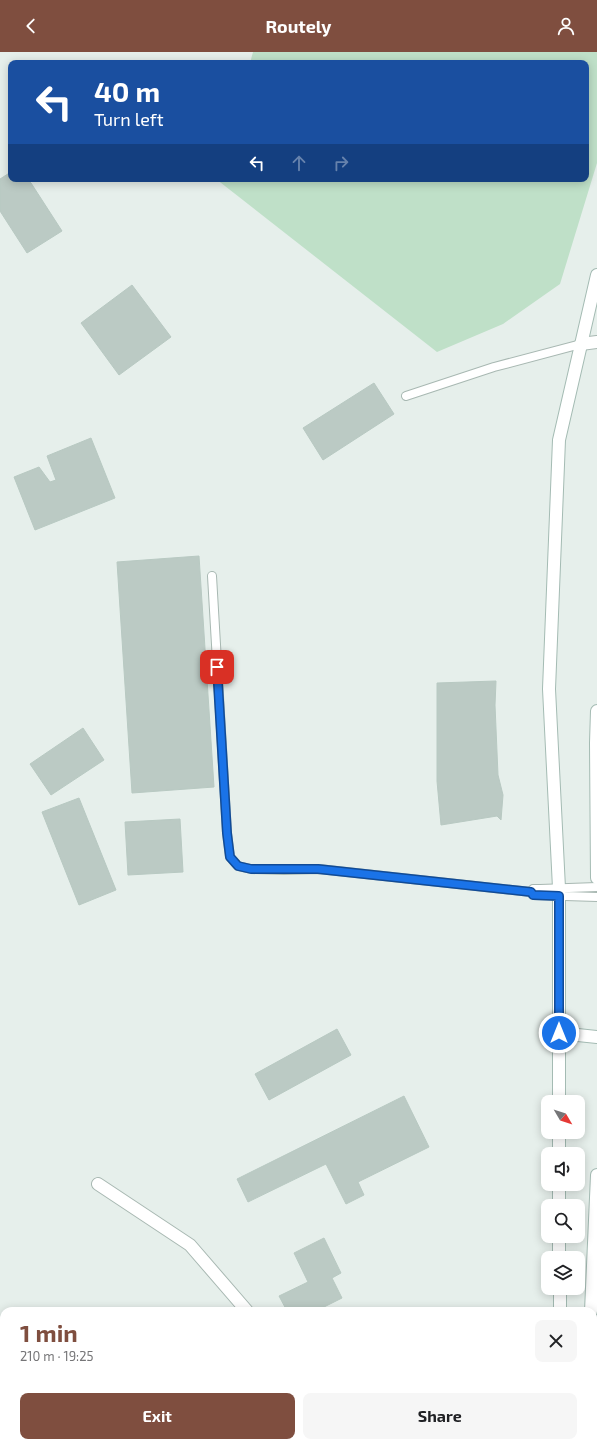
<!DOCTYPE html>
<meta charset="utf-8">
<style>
body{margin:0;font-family:"Exo 2",sans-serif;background:#f6f6f6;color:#202124;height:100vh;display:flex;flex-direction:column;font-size:15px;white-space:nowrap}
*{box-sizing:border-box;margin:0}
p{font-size:13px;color:#757577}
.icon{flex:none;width:22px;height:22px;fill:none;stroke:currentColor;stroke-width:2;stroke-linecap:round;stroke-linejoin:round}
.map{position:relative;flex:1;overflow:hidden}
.panel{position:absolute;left:0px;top:1255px;width:597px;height:140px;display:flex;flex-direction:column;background:#fff;border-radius:12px 12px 0 0;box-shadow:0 2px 10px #0003}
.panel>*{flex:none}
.guide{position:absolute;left:8px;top:8px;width:581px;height:122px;border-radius:8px;box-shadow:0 2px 10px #0003;background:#1a4fa0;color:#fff;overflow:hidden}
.needle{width:26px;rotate:129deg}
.fabs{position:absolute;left:541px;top:1043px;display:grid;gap:8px}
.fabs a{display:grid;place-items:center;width:44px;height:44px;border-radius:8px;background:#fff;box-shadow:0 2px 10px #0003;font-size:20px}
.pin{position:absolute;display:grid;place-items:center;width:34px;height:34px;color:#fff;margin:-17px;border-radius:8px;box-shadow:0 2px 6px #0006}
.me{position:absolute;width:44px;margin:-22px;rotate:0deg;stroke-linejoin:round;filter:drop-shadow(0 0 3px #0008)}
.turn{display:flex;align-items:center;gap:14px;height:84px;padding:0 20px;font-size:18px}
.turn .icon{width:52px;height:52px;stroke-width:2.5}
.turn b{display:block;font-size:28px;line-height:34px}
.lanes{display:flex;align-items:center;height:38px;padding:0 20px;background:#0003;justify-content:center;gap:20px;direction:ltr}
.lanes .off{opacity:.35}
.round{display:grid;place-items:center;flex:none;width:42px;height:42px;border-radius:8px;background:#f6f6f6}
.summary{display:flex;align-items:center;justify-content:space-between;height:68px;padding:0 20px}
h1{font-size:24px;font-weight:700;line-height:30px;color:#7f4e3f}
.action{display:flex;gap:8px;margin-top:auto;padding:8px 20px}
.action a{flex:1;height:46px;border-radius:8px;background:#7f4e3f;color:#fff;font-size:16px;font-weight:700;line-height:46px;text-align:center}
.action a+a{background:#f6f6f6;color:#202124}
header{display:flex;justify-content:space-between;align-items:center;height:52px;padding:0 20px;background:#7f4e3f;color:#fff;font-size:18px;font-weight:700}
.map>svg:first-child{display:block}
.green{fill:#bfe0c8}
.building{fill:#bbcac4;stroke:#b8c9c2}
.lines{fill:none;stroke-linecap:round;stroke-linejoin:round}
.service-casing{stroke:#a8b8b2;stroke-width:10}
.minor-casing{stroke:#a8b8b2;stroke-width:14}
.tertiary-casing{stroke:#a8b8b2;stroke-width:14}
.secondary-casing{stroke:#a4bbb3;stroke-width:14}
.trunk-casing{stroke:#c2cac8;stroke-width:14}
.service{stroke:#fff;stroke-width:8}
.minor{stroke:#fff;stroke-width:12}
.tertiary{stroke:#fff;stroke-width:12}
.secondary{stroke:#fff;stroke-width:12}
.trunk{stroke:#4c8a7c;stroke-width:12}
.rail{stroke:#5f7d75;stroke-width:3;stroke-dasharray:8 4;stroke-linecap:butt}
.route-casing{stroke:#114b97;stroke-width:10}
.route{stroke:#1a73e8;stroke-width:7}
</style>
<header><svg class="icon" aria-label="back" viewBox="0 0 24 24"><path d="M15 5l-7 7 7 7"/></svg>Routely<svg class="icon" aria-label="person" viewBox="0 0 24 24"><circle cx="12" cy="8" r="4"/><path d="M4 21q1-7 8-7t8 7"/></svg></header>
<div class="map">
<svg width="597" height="1395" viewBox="0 0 597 1395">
<rect width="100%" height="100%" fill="#e6efeb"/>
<!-- green -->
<path class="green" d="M253 0H597V111L560 232 503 272 437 300 216 127H586V11H250Z"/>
<!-- building -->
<path class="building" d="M11 120V127H26L31 131 62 179 27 201 0 159V127Z
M132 233 171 285 119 323 81 271Z
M374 331 394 362 323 408 303 376Z
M91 386 115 446 35 478 14 425 39 415 50 430 56 428 47 404Z
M199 504 214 735 132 741 117 510Z
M496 629 495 653 498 723 503 743 501 768 497 764 441 773 437 729V631Z
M83 676 104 708 51 743 30 712Z
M79 746 116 838 79 853 42 760Z
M180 767 183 820 128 823 125 770Z
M337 977 351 1003 269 1048 255 1022Z
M404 1044 429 1095 358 1130 364 1143 346 1152 326 1112 248 1150 237 1127Z
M324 1186 341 1221 332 1226 342 1246 316 1259H287L279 1244 308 1230 294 1201Z"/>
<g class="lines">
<!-- service casing -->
<g class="service-casing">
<path id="service" d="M406 344 494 315 581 292
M212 524 227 781 230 805 238 814 251 817 284 818 319 817 531 840
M597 835 540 837H533L531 839 533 843 597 845"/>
</g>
<!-- minor casing -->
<g class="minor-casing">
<path id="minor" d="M581 292 597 290
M98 1132 190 1193 247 1259
M350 1391 353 1395"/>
</g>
<!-- tertiary casing -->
<g class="tertiary-casing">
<path id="tertiary" d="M593 1348 597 1346
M414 1395 429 1391"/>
</g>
<!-- secondary casing -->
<g class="secondary-casing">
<path id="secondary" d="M597 659 596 691 597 826
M559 981 597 985
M559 1050V836L549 637 559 388 597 223
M559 1080V1102
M559 1132V1154
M559 1184V1206
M560 1236V1259
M591 1259 597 1123
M593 1372 597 1390
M568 1391 569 1395"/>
</g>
<!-- trunk casing -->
<g class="trunk-casing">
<path id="trunk" d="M0 1362 4 1366
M26 1391 30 1395"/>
</g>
<!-- service -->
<use href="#service" class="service"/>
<!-- minor -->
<use href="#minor" class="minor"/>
<!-- tertiary -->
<use href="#tertiary" class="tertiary"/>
<!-- secondary -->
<use href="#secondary" class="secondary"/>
<!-- trunk -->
<use href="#trunk" class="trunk"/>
<!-- rail -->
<path class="rail" d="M0 1370 4 1375
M0 1389 6 1395
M19 1391 23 1395"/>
</g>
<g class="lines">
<!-- route casing -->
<g class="route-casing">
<path id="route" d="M217 615 227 781 230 805 238 814 251 817H318L531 840 533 843 559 844V981"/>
</g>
<!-- route -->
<use href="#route" class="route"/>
</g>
</svg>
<div class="fabs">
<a><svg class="needle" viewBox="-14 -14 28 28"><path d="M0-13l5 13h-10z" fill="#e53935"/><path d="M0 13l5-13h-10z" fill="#757577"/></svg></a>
<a><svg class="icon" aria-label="sound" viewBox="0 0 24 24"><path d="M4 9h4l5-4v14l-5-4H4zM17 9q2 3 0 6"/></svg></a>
<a><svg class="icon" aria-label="search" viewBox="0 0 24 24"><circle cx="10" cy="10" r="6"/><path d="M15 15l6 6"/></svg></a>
<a><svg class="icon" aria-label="layers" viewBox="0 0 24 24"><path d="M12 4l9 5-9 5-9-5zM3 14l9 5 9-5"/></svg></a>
</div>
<div class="pin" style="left:217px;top:615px;background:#d93025"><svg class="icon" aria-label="arrive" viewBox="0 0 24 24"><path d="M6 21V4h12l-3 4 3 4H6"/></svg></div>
<svg class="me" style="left:559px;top:981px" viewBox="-20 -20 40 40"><circle r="17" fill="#1a73e8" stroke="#fff" stroke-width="3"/><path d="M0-11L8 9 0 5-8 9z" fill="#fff"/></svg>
<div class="guide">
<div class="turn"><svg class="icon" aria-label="left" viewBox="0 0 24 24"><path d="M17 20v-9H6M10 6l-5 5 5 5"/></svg><div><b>40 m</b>Turn left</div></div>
<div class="lanes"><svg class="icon" aria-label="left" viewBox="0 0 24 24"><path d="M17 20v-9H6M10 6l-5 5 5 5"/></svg><svg class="icon off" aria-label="ahead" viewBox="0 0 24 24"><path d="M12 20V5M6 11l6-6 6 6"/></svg><svg class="icon off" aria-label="right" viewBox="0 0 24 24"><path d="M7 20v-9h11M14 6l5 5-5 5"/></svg></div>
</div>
<section class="panel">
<div class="summary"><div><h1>1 min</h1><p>210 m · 19:25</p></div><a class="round"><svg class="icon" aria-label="close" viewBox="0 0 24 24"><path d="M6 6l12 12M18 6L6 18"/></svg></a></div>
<div class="action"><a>Exit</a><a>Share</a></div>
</section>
</div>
